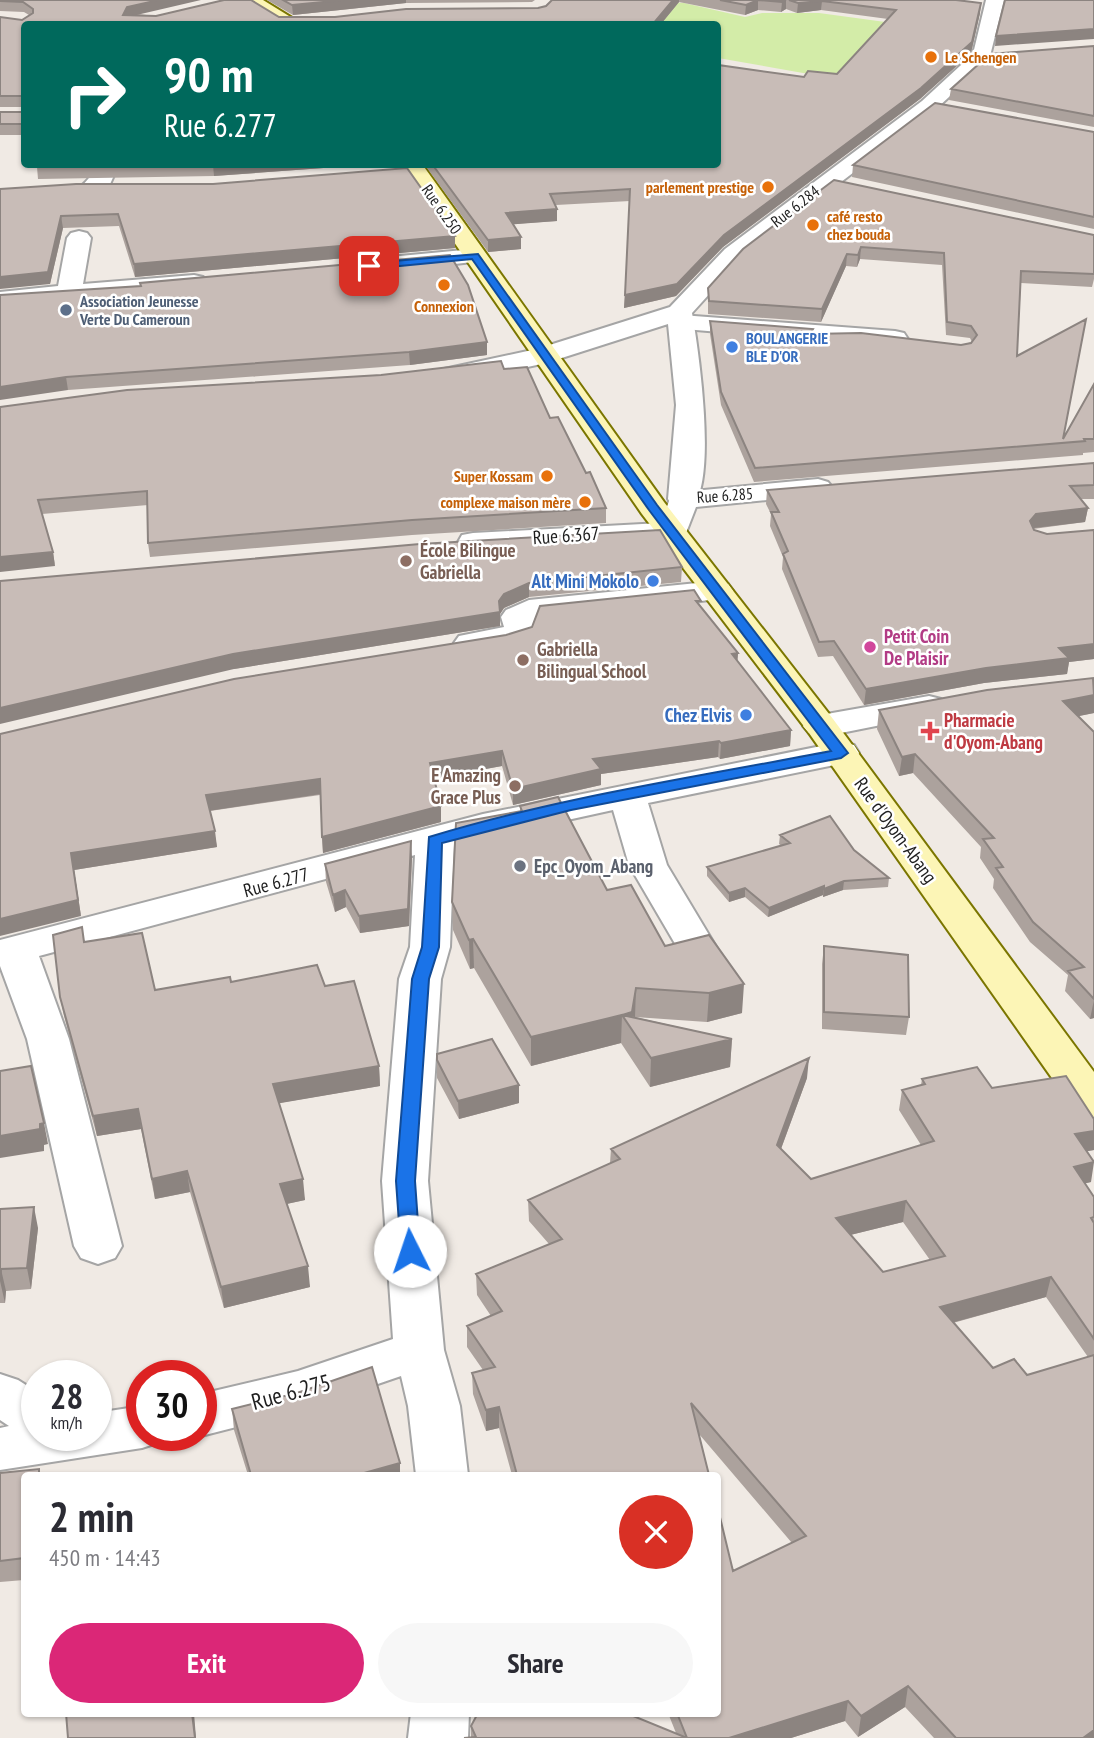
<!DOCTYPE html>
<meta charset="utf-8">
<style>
body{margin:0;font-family:"PT Sans Narrow",sans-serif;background:#f7f7f7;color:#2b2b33;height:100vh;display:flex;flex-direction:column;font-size:26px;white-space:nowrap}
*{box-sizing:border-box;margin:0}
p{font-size:23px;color:#7c7c81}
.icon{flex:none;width:38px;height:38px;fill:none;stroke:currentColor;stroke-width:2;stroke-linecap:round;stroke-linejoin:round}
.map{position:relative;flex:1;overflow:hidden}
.side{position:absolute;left:21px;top:1472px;width:700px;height:245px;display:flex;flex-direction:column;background:#fff;border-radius:7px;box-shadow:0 2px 5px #0004}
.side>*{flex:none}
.top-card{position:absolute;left:21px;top:21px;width:700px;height:147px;border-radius:7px;box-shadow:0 2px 5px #0004;background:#00695c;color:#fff;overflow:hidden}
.speed{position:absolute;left:21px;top:1360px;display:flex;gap:14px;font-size:35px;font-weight:700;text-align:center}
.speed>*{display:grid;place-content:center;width:91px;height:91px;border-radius:50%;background:#fff;box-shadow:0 2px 5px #0004;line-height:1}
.speed small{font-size:18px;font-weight:400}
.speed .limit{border:10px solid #d22;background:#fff;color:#111}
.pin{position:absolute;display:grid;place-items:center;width:60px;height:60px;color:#fff;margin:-30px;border-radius:14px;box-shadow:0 4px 10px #0006}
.me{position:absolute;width:77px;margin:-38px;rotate:356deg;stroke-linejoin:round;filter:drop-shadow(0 0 5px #0008)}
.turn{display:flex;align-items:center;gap:24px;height:147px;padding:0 28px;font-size:32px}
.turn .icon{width:91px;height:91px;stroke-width:2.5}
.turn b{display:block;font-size:49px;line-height:60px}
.round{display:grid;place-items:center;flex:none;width:74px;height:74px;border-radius:37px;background:#f7f7f7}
.summary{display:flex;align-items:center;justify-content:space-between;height:119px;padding:0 28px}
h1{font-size:42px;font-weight:700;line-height:52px}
.action{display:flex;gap:14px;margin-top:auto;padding:14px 28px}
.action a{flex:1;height:80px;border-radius:42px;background:#db2777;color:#fff;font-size:28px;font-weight:700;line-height:80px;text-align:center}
.action a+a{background:#f7f7f7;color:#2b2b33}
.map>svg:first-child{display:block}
.grass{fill:#d3eca8}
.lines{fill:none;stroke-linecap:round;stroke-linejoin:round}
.minor-casing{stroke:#a5a5a5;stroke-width:4}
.tertiary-casing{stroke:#a5a5a5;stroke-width:4}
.secondary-casing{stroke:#7b7600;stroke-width:4}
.minor{fill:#fff;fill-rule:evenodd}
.tertiary{fill:#fff;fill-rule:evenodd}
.secondary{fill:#fcf5b6;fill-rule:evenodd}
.wall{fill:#aca29d;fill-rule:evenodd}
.shaded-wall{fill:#8c8480}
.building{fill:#c8bcb7;stroke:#8c8480;stroke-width:2;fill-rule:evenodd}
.route{fill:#1a73e8;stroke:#114b97;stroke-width:2}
.food-dot{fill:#e8710a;stroke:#fff;stroke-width:2.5}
.service-dot{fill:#5c6f8a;stroke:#fff;stroke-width:2.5}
.shop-dot{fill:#3f7fe0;stroke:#fff;stroke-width:2.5}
.education-dot{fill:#8d6e63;stroke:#fff;stroke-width:2.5}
.hotel-dot{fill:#d1479c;stroke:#fff;stroke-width:2.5}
.health-dot{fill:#e0444e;stroke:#fff;stroke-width:2.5}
.worship-dot{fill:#6b7280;stroke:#fff;stroke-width:2.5}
.labels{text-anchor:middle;stroke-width:5;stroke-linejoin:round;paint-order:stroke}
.far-food-label{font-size:16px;font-weight:bold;fill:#c56008;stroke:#fff;text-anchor:end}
.far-street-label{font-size:16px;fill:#1e1e1e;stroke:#fff}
.far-service-label{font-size:16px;font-weight:bold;fill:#4e5e75;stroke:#fff;text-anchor:start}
.far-shop-label{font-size:16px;font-weight:bold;fill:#366cbe;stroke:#fff;text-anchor:start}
.street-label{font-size:19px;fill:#1e1e1e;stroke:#fff}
.education-label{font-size:19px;font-weight:bold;fill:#785e54;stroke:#fff;text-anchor:start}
.shop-label{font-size:19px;font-weight:bold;fill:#366cbe;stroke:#fff;text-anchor:end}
.hotel-label{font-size:19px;font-weight:bold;fill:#b23c85;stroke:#fff;text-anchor:start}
.health-label{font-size:19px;font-weight:bold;fill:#be3a42;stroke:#fff;text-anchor:start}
.worship-label{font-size:19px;font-weight:bold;fill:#5b616d;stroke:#fff;text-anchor:start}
.near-street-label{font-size:23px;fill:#1e1e1e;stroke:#fff}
</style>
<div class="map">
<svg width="1094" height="1738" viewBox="0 0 1094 1738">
<rect width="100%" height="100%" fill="#f0eae4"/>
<!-- grass -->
<path class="grass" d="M637 0 684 3 745 17 762 13H819L900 24 837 79 718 58V24H570Z"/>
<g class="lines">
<!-- minor casing -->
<g class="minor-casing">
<path id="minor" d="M97 164H119L107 191 92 199 80 212H64L61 207C74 187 87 188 97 164Z
M79 231 87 233 91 238 83 284 194 275 203 277 206 282 203 287 194 289 0 306V292L58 286 67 238 71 233Z
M474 249 482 251 486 256 482 261 400 270 391 268 388 263 391 258 400 256Z
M681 315 895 331 904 333 908 339 904 345 895 347 672 328 668 323 672 318Z
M546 347 555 349 559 355 555 361 453 383 444 381 440 375 444 369Z
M818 479 828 482 833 488 828 494 696 507 684 538 473 551 462 549 458 542 462 535 473 533 661 523 672 493Z
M717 581 728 584 733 591 728 598 537 619V627L530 641 471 653 459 650 454 643 459 636 504 627 501 617 506 610 529 600Z
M929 696 941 699 946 706 941 713 821 737 809 733 803 726 809 719 821 715Z
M841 742 854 745 859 753 854 761 648 803 667 865 718 950 712 959 698 963 684 959 629 865 613 810 454 845 450 947 441 979 428 1181 444 1350 460 1406 468 1475H416L408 1406 401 1376 299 1411 201 1436 199 1435 201 1394 298 1371 393 1339 382 1181 399 979 410 947 415 855 39 956 69 1039 122 1246 115 1258 98 1264 81 1258 74 1246 27 1039 0 966V940L483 814Z
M0 1374 18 1380 37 1392V1435H96V1413L142 1406V1435H164L160 1442 142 1448 0 1470V1428L9 1426 0 1420Z
M411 1713H469L468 1738H408Z"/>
</g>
<!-- tertiary casing -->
<g class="tertiary-casing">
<path id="tertiary" d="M986 0H1004L989 60 936 109 741 259 692 313C699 353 716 473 694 505L683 508 672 505 668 499 676 405 668 324 546 363 537 361 533 355 537 349 670 307 725 249 922 101 973 54Z"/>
</g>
<!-- secondary casing -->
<g class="secondary-casing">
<path id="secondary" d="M241 0H263L302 24H280Z
M400 164H422L664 502 833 719 1094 1072V1119L1078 1115 809 733 642 514Z"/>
</g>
<!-- minor -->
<use href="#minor" class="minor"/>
<!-- tertiary -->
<use href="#tertiary" class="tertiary"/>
<!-- secondary -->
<use href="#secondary" class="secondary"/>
</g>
<!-- wall -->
<path class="wall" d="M0 0 156 16 335 17 538 8 546 6 552 0H956L980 13 971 53 920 99 723 247 676 296 624 308 630 201 556 205 557 209V221L513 224 521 237V249L488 252 424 164H718L804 77 837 74 888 19 821 10 797 13 786 9 781 12 758 10 745 15 679 2 661 24H24V135H0V112H24V107H0V17L22 20 29 15 24 12 0 11Z
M267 0H535L532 2 406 3 293 15Z
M1094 46V127L949 100 951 89Z
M1094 132V229L852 177 853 165Z
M38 164H379L214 176 38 179 37 167Z
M0 189 455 236V248L135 277 119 226 63 228 50 284Z
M1094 235V279L1092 287 1021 283 1017 356 1063 438 1094 384V452L1083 453V455L754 482 721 405 710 334V321L812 334 961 345 972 342 970 338 946 335 942 265 860 259 857 267 846 266 821 322 708 314V288L743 249Z
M0 295 487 342V355L410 365 68 390Z
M504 369 550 418 586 473 606 508V523L412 535 150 557 148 543V505L42 514 53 552 55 566 0 407Z
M1094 463V499H1081L1088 508 1085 522 1033 529 1034 530 1047 534 1094 530V659L1069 662 1067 674 984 683 864 705 833 656 818 657 782 569 783 557 770 526 771 514 766 504 767 490Z
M682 567 681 582 529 597 504 608 500 614V626L234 669 0 581Z
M700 606 738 653 737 661 791 730 790 746 720 759 718 757 601 774V785L513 805 502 766 434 778 441 806V822L323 853 320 795 210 811 217 847 74 870 81 916 0 734Z
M1094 679V713L1078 716 1094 732V1018L1090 1019 1065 991 1068 975 1030 942 993 888 994 879 980 858 981 847 913 773 899 776 877 729 879 710Z
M520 806 665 946 742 1013 707 1022 635 1017 732 1039 730 1067 650 1087 621 1043 531 1066 474 968 470 969 453 930 452 902 520 812Z
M780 835 854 850 889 878 888 887 843 890 823 897V895L768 917 745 897 729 902 707 876V867L782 846 779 844Z
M412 858 409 926 360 933 346 907 335 912 326 882 325 864Z
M85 942 155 990 231 982 325 986 379 1066 380 1086 279 1103 305 1200 286 1204 310 1287 224 1308 190 1192 155 1199 141 1129 97 1136 64 1016 60 997Z
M824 946 909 1017 906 1035 822 1029V964Z
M437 1060 519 1103 459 1119 437 1078Z
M807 1078 781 1149 811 1179 921 1145 899 1110 902 1090 921 1085 922 1079 992 1088 1094 1150 1087 1151 1091 1182 1085 1183 1094 1197V1738H934L905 1707 858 1737 845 1721 791 1738 471 1737V1726L676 1733 668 1713H718L733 1571 792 1543 699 1434 709 1475H512L499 1428 486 1431 473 1394 472 1373 483 1370 467 1347V1326L491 1316 477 1295 476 1274 549 1244 529 1221 528 1200 610 1163 611 1149ZM903 1222 930 1260 883 1272 850 1235ZM1046 1297 1088 1357 1027 1375 993 1368 953 1323Z
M0 1209 38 1228 31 1289 6 1291 5 1303H0Z
M232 1409 400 1475H248L234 1430Z
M0 1473 24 1475V1580L0 1582Z"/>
<!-- shaded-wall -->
<path class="shaded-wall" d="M159 0H201L128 17 123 15 127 7Z
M344 0H406V3L293 15 292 5Z
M673 0H679V2L661 24H653Z
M758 0V10L745 15 746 5Z
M785 0H786V9L781 12 782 2Z
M822 1 821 10 797 13 798 3Z
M981 3 980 13 971 53 920 99 723 247 676 296 624 308 625 295 724 235Z
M1094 29V39L995 46 996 36Z
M218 164H379L214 176 213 165Z
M557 209V221L506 225V213Z
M61 216 63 228 50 284 0 289V277Z
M455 236V248L135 277 134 264Z
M521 237V249L488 252V240Z
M861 247 860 259 857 267 858 255Z
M847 254 846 266 821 322 822 309Z
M487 342V355L410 365 409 352Z
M66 377 68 390 0 400V387Z
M1088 508 1085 522 1034 528 1030 521 1036 514Z
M53 552 55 566 0 572V557Z
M529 583V597L504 608 500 614V626L234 669 0 724V708L233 654 499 601 504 594Z
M1094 644V659L1069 662 1067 674 984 683 864 705 866 689 1059 648Z
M738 653 737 668 732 654Z
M1094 695V713L1060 720 1063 701Z
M791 730 790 746 720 759 721 743Z
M719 741 718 757 601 774V785L513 805V789L593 759Z
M502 751V766L431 779 430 763Z
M915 754 913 773 899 776 902 757Z
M320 779 321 794 208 811 206 795Z
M441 806V822L323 853 322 837Z
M215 831 217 847 74 870 81 916 0 936V919L71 853Z
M411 841 412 858 409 926 360 933 359 916Z
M844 881 843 890 823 897 824 889Z
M824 886 823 895 768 917 769 908Z
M745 888V897L729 902V893Z
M345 890 346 907 335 912 333 895Z
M473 939 474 968 470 969 469 940Z
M744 984 742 1013 707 1022 709 993Z
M636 988 635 1017 622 1015Z
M1094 1000V1018L1090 1019Z
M622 1015 621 1043 531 1066V1037Z
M732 1039 730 1067 650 1087 651 1058Z
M809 1058 807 1078 775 1165 777 1145Z
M379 1066 380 1086 275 1104 273 1084Z
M519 1085V1103L459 1119 458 1101Z
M138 1109 141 1129 97 1136 93 1116Z
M44 1123 48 1144 44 1145V1151L0 1158V1136Z
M1094 1131V1150L1071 1154 1075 1134Z
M1094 1162 1091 1182 1070 1187 1074 1167Z
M187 1171 190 1192 155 1199 152 1179Z
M303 1179 305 1200 282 1205 280 1184Z
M906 1201 903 1222 834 1239 836 1218Z
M34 1207 38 1228 31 1289 27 1268Z
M308 1266 310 1287 224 1308 221 1287Z
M1 1269 6 1291 5 1303 0 1281Z
M1051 1277 1046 1297 936 1327 940 1307Z
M499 1407V1428L486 1431V1410Z
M400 1463V1475H357Z
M908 1686 905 1707 858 1737 861 1716Z
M848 1701 845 1721 791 1738H729Z
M192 1713H194L196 1738H195Z
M1094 1730V1738H1083Z"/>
<!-- building -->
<path class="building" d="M0 0H159L127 7 123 15 156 16 224 0H251L279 17H335L406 9 538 8 546 6 552 0H673L653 24H24V124H0V112H24V96H0V17L22 20 33 13V9L23 2 0 1Z
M283 0H344L292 5Z
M720 0H758L746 5Z
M758 0H785L782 2Z
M789 0H956L981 3 972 42 921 88 724 235 677 284 625 295 630 189 550 194 557 209 506 213 521 237 488 240 432 164H718V65L804 77 808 71 837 74 896 10 822 1 798 3Z
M1005 0H1094V29L996 36Z
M1094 46V116L951 89 990 54Z
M935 103 1094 132V217L853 165Z
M38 164H218L37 167Z
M407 168 455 236 134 264 118 214 61 216 48 272 0 277V189L76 184H213Z
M834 180 1094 235V274L1021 271 1017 356 1086 319 1063 439 1094 384V439H1084L1085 441 755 468 721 392 710 321 813 329 810 334 861 333 961 345 971 343 977 335 971 326 947 322 944 253 861 247 858 255 847 254 822 309 709 301 708 288 743 249Z
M450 255 468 285 487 342 409 352 66 377 0 387V295L141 286 140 283Z
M501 361 504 369 527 367 550 418 558 417 586 473 590 472 606 508 412 520 148 543 147 491 38 500 53 552 0 557V407L127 390 381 375Z
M1094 463V485L1070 486 1088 508 1036 514 1030 521 1034 530 1047 534 1094 530V644L1059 648 1069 658 986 668 866 689 834 641 819 642 783 554 788 551 771 512H779L767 490Z
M660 530 682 567 529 583 504 594 499 601 500 612 233 654 0 708V581L420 544Z
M694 590 701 601H696L738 653 732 654 791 730 721 743 719 741 593 759 601 769 513 789 502 751 430 763 441 806 322 837 320 779 206 795 215 831 71 853 78 900 0 919V734L234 679 506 635 532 627 540 606Z
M1093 678 1094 695 1063 701 1094 732V999L1068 971 1084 967 1033 922 996 868 1003 867 983 839 994 838 915 754 902 757 879 710 987 690Z
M558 797 607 890 631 885 665 946 709 935 744 984 709 993 636 988 632 1012 622 1015 732 1039 651 1058 622 1015 531 1037 473 939 469 940 452 902 456 823 522 811 520 806Z
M830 816 854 850 889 878 844 881 824 889V886L769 908 745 888 729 893 707 867 790 843 780 835Z
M411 841 408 909 359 916 345 890 333 895 325 864Z
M82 927 84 942 142 933 155 990 230 977 231 982 317 965 325 986 354 981 379 1066 273 1084 303 1179 280 1184 308 1266 221 1287 187 1171 152 1179 138 1109 93 1116 60 997 53 935Z
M824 946 908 955 909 1017 824 1012Z
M492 1039 519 1085 458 1101 437 1060V1054Z
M809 1058 777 1145 811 1179 934 1141 902 1090 925 1084 922 1079 977 1067 992 1088 1066 1076 1094 1119V1131L1075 1134 1094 1162 1074 1167 1094 1197V1217L1091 1218 1094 1223V1339L1051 1277 940 1307 993 1368 1014 1359 1027 1375 1094 1355V1730L1083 1738H956L908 1686 861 1716 848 1701 729 1738H464L476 1737 471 1726 478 1713H626L687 1738 677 1713H718V1509L733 1571 806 1536 691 1403 709 1475H517L499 1407 486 1410 472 1373 495 1367 467 1326 502 1311 476 1274 562 1239 528 1200 620 1159 611 1149ZM906 1201 945 1256 883 1272 836 1218Z
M31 1066 44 1123 40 1124V1129L0 1136V1071Z
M34 1207 27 1268 1 1269 0 1281V1209Z
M372 1367 400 1463 357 1475H251L232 1409 297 1393Z
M39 1469V1475H24V1558L0 1561V1473Z
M66 1713H192L195 1738H68Z"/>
<!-- route -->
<path class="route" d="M478 254 657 505 848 753 841 758 571 810 442 843 439 947 429 979 415 1181 420 1251 410 1258 401 1251 396 1181 412 979 422 947 429 837C560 797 697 777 831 751L649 510 472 259 369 269 364 266 369 263Z"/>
<!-- markers -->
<g class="food-dot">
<circle cx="931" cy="57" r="7"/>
<circle cx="768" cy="187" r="7"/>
<circle cx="813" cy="225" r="7"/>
<circle cx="444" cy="285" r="7"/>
<circle cx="547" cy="476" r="7"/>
<circle cx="585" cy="502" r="7"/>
</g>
<circle class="service-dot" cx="66" cy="310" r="7"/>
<g class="shop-dot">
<circle cx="732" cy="347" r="7"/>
<circle cx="653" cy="581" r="7"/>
<circle cx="746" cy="715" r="7"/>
</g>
<g class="education-dot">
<circle cx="406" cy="561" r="7"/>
<circle cx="523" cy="660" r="7"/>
<circle cx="515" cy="786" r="7"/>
</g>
<circle class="hotel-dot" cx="870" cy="647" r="7"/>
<path class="health-dot" d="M926.5 720.5h7v7h7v7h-7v7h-7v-7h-7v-7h7z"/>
<circle class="worship-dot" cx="520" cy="866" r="7"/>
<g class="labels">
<!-- far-food labels -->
<g class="far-food-label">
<text x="945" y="63" text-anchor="start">Le Schengen</text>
<text x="754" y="193">parlement prestige</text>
<text x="827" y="222" text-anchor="start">café resto<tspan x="827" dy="18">chez bouda</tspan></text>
<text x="444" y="312" text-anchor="middle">Connexion</text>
<text x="533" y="482">Super Kossam</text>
<text x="571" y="508">complexe maison mère</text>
</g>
<!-- far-street labels -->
<g class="far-street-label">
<text transform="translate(795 206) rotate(-38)" y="6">Rue 6.284</text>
<text transform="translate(442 209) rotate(55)" y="6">Rue 6.250</text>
<text transform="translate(725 495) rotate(-4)" y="6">Rue 6.285</text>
</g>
<!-- far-service labels -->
<g class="far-service-label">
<text x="80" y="307">Association Jeunesse<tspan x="80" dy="18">Verte Du Cameroun</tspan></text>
</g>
<!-- far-shop labels -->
<g class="far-shop-label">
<text x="746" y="344">BOULANGERIE<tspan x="746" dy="18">BLE D'OR</tspan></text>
</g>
<!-- street labels -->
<g class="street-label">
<text transform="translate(566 535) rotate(-4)" y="7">Rue 6.367</text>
<text transform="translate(896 830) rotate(54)" y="7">Rue d'Oyom-Abang</text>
<text transform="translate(276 882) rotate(-15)" y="7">Rue 6.277</text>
</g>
<!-- education labels -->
<g class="education-label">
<text x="420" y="557">École Bilingue<tspan x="420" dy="22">Gabriella</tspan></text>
<text x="537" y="656">Gabriella<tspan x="537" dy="22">Bilingual School</tspan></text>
<text x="501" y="782" text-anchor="end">E Amazing<tspan x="501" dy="22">Grace Plus</tspan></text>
</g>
<!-- shop labels -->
<g class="shop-label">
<text x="639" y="588">Alt Mini Mokolo</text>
<text x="732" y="722">Chez Elvis</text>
</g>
<!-- hotel labels -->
<g class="hotel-label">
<text x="884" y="643">Petit Coin<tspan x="884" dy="22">De Plaisir</tspan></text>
</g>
<!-- health labels -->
<g class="health-label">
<text x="944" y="727">Pharmacie<tspan x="944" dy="22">d'Oyom-Abang</tspan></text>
</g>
<!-- worship labels -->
<g class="worship-label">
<text x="534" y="873">Epc_Oyom_Abang</text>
</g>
<!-- near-street labels -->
<g class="near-street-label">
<text transform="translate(291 1392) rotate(-15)" y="8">Rue 6.275</text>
</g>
</g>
</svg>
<div class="speed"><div>28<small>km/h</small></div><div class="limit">30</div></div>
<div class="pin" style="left:369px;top:266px;background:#d93025"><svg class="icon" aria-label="arrive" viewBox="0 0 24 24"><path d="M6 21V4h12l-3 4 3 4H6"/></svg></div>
<svg class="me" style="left:410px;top:1251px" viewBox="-20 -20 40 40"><circle r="19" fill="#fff"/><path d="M0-13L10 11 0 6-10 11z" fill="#1a73e8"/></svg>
<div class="top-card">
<div class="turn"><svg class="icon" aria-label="right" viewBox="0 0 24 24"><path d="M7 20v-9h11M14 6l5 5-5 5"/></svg><div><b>90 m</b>Rue 6.277</div></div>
</div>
<section class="side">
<div class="summary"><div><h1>2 min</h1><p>450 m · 14:43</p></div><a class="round" style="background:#d93025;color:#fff"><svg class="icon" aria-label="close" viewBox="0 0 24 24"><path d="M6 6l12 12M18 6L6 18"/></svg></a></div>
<div class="action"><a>Exit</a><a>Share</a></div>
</section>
</div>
